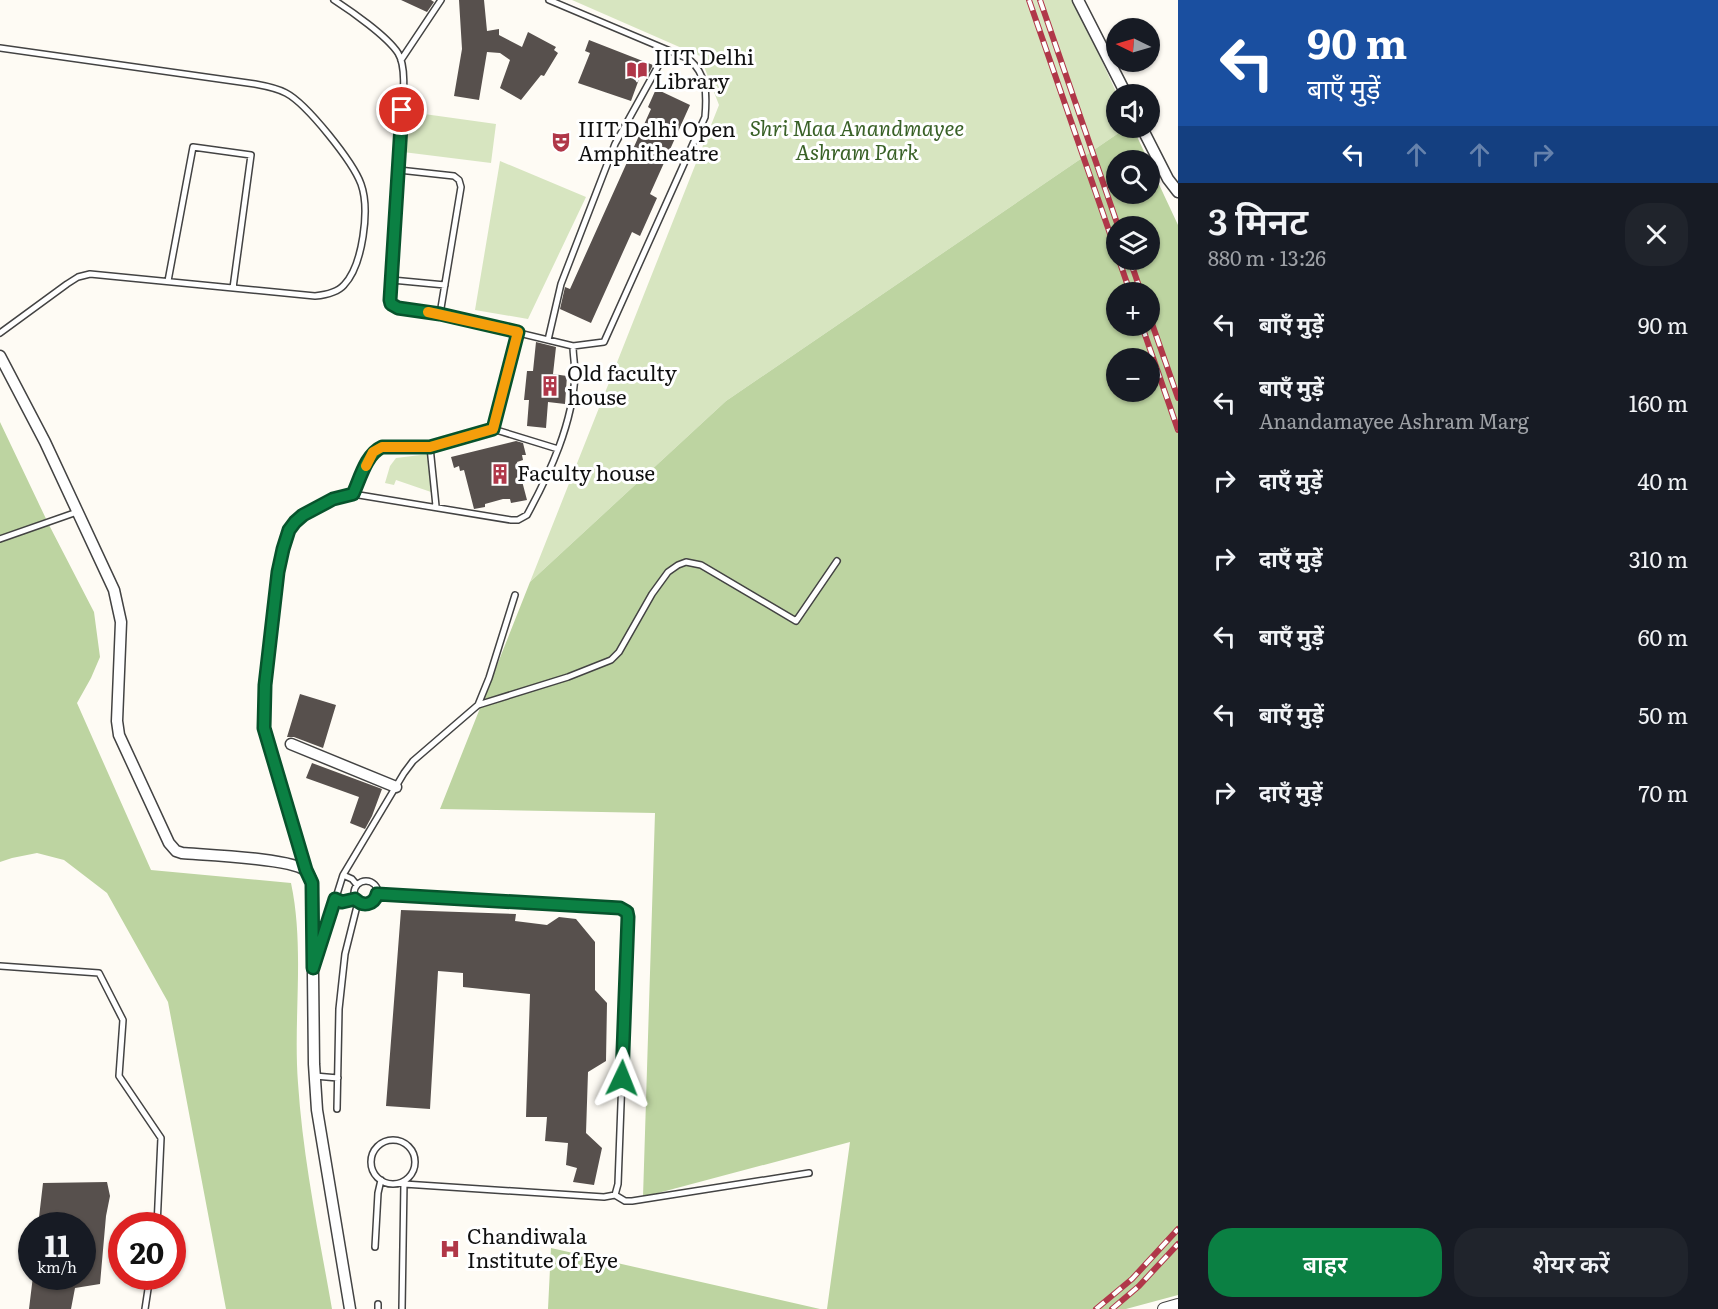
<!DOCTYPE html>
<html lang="hi">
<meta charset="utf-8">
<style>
body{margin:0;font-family:Literata,"Noto Sans Devanagari",serif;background:#20242c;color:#f1f3f6;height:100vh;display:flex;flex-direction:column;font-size:22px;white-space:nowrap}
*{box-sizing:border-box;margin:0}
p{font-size:20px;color:#9ea1a6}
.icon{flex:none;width:33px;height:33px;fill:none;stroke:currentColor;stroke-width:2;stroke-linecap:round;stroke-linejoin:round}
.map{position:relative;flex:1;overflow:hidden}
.sheet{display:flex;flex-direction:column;background:#171b24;width:540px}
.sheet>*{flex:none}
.banner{background:#1a4fa0;color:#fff;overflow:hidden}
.needle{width:39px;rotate:275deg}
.fabs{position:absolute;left:1106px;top:18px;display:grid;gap:12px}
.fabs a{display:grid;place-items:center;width:54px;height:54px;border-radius:50%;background:#171b24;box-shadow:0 2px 4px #0004;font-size:30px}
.speed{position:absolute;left:18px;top:1212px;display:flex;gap:12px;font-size:30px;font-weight:700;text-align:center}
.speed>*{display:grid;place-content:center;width:78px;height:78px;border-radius:50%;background:#171b24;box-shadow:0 2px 4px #0004;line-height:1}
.speed small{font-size:15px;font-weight:400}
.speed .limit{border:9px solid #d22;background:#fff;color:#111}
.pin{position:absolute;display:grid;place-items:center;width:51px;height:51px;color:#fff;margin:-26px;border:3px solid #fff;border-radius:50%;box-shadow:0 2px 6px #0007}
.me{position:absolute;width:66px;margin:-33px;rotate:2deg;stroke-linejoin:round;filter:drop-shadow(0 0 4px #0008)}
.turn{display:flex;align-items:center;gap:21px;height:126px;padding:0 30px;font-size:27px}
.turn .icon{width:78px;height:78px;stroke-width:2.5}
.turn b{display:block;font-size:42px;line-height:51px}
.lanes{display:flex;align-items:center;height:57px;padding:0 30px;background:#0003;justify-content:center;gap:30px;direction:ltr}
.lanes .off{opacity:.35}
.round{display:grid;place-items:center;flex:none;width:63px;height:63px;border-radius:24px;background:#20242c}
.head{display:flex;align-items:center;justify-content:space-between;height:102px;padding:0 30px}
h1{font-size:36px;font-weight:600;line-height:45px}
.button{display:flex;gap:12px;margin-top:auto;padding:12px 30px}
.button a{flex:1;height:69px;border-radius:24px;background:#0b8043;color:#fff;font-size:24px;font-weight:600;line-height:69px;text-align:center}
.button a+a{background:#20242c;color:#f1f3f6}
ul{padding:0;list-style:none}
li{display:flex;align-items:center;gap:18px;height:78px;padding:0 30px}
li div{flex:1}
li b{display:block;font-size:22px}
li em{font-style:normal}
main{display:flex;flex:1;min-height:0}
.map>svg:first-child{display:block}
.green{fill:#d7e5c0}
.forest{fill:#bdd4a1;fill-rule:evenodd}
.building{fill:#57504d}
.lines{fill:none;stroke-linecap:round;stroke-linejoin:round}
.service-casing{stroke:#434343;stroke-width:8}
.minor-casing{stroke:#434343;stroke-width:13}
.tertiary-casing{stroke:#434343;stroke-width:14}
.service{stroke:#fff;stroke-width:5}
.minor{stroke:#fff;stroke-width:10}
.tertiary{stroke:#fff;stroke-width:12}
.rail-casing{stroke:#b03749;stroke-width:6}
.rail{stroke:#fff;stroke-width:4;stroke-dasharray:11;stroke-linecap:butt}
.route-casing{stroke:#07532c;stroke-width:15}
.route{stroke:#0b8043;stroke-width:10}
.slow{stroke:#f59e0b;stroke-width:10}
.labels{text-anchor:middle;stroke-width:6;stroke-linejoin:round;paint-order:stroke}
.poi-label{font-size:21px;fill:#101010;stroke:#fff;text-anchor:start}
.park-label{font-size:21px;font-style:italic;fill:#396127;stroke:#fff}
</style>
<main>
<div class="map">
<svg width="1178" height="1309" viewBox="0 0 1178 1309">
<rect width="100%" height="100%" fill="#fefbf4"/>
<!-- green -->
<path class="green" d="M572 0H1074L1117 94 1116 128H1126L726 401 530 582 719 105 700 56Z
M417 113 496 124 491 163 403 152 405 142Z
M500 161 586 197 528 319 475 310Z
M429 454 431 492 396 480 394 485 385 483 390 466 396 458Z"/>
<!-- forest -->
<path class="forest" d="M1126 128H1133L1148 160H1116V194H1149V163L1178 225V1295L1126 1309H827L850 1142 643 1197 655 813 440 809 530 582 726 401ZM1116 226H1149V260H1116ZM1116 292H1149V326H1116ZM1116 358H1149V392H1116Z
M0 422 48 523 94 612 100 657 91 678 77 703 151 870 291 883C305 949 293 1017 298 1083 303 1159 319 1235 332 1309H226L168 1002 107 893 64 860 37 853 12 858 0 862Z
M551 1248 820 1309H548Z"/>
<!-- building -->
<path class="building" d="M401 0H431L434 2 427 12Z
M459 0H484L487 31 499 29V35L522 47 528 32 556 47 554 50 558 53 544 76 541 75 521 100 500 88 510 60 500 53 487 52 479 100 454 96 462 49Z
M589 40 653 65 649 73 642 71 631 101 578 83 590 53 585 51Z
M656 89 690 105 650 194 657 198 640 236 632 232 591 323 560 309 565 287 570 289 651 109 648 107Z
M536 342 556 347 553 374 567 376 565 404 548 402 546 428 527 426 529 400H524L527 371H533Z
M516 441 523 443 526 455H522L523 460 517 462 527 500 511 503 510 499H503L485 504V507L474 509 464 470 460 471 459 466 454 468 451 457Z
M300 694 336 705 323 748 294 737H287Z
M312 763 382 789 372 816 365 829 350 823 359 797 306 778Z
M401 910 516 914 515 921 547 925 559 917 576 919 595 942V990L607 1003 606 1061 588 1072 586 1133 602 1148 594 1185 573 1182 577 1168 566 1165 568 1143 545 1141 547 1117H526L530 994 463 987V973L438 971 430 1109 386 1106Z
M107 1182 110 1196 106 1216 100 1284 75 1288 71 1309H29L33 1276H82V1226H38L43 1183Z"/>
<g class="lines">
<!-- service casing -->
<g class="service-casing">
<path id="service" d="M334 0C351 11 387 36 398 53 408 69 402 106 401 125 399 183 396 242 390 300L391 304 398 307 440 314 573 346
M0 48 255 84C266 86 277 88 286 93 307 104 353 162 361 184 370 209 363 265 344 285 337 293 325 295 315 296L90 274 78 277 67 284 0 333
M401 60 441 0
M399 170 454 176 459 180 461 187 440 314
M392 280 445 285
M168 281 193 147 251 155 233 288
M548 340 561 284 615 144 667 50
M493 429 558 449
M430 447 436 506
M353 494 370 458 373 452 382 447H430L493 429 518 332
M0 539 77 512
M478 705 489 678 515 595
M306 869 264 728V702L278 572 283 549 289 530 295 522 304 515 333 499 353 494 511 520H518L527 515C550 473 573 423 575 374 575 365 573 355 573 346L604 342 705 117C707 94 707 75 689 59L549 0
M343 875 352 879 357 885
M354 893a12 12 0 1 1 24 0a12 12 0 1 1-24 0Z
M377 894 620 908 627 912 628 917 618 1184 615 1195 604 1197 404 1184
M335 899 342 902 355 899
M317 958 343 875 404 773 413 761 478 705 568 677 611 660 619 652 652 594 668 572 678 565 686 562 701 565 796 621 837 561
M0 966 99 973 123 1020 119 1076 161 1138 157 1226
M315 1076 338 1078
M337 1109 339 1009 345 954 358 902
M371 1162a22 22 0 1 1 44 0a22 22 0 1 1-44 0Z
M615 1195 625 1201H632L809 1173
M375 1247 378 1193 381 1180
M378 1304V1309
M145 1309 150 1276
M402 1309 404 1182"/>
</g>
<!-- minor casing -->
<g class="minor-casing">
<path id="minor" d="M1078 0 1126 94
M1142 128 1168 179 1178 192
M0 356 45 442 114 590 121 622 117 721 119 735 169 843 176 851 182 853C205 855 293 858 306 871 309 874 311 879 312 883L314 1064 317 1110 350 1309
M291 744 396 787"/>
</g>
<!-- tertiary casing -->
<g class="tertiary-casing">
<path id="tertiary" d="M1164 1309 1178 1305"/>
</g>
<!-- service -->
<use href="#service" class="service"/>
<!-- minor -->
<use href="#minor" class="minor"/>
<!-- tertiary -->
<use href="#tertiary" class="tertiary"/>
<!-- rail casing -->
<g class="rail-casing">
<path id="rail" d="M1029 0 1116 251
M1040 0 1118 226
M1119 260 1130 292
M1130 260 1141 292
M1149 315 1178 398
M1142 326 1178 430
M1096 1309 1132 1279 1178 1229
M1112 1309 1139 1286 1178 1244"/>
</g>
<!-- rail -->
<use href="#rail" class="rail"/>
</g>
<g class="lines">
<!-- route casing -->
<g class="route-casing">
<path id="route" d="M402 110 390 300 391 304 398 308 440 314 518 332 493 429 430 447H382C366 454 360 479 353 494L333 499 303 515 295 522 289 530 283 549 278 572 265 685 264 728 306 870 312 883 313 968 335 899 342 902 355 899C363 907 374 905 377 894L620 908 627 912 628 917 622 1078"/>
</g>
<!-- route -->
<use href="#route" class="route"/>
<!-- slow -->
<path class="slow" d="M366 466 373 452 382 447H430L493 429 518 332 428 312"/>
</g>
<!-- icons -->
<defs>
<g id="library-bare" transform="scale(1.62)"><path d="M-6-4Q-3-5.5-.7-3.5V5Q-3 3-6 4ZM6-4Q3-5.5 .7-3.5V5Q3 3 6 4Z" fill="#b03749" stroke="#fff" stroke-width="2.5" paint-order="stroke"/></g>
<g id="theatre-bare" transform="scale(1.62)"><path d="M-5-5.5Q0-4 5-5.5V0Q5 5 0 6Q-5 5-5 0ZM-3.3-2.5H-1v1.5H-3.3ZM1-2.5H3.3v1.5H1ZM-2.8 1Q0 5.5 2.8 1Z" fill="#b03749" stroke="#fff" stroke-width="2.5" paint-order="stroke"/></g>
<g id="building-bare" transform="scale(1.62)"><path d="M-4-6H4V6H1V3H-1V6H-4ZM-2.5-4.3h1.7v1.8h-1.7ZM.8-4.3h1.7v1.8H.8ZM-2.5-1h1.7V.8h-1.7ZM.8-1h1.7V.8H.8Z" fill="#b03749" stroke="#fff" stroke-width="2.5" paint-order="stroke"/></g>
<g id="hospital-bare" transform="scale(1.62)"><path d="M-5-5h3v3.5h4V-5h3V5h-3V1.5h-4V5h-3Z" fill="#b03749" stroke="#fff" stroke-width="2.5" paint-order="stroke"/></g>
</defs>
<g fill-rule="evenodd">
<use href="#library-bare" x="637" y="70"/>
<use href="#theatre-bare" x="561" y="142"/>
<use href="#building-bare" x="550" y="386"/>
<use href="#building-bare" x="500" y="474"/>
<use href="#hospital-bare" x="450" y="1249"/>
</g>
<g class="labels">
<!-- poi labels -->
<g class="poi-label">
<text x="654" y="65">IIIT Delhi<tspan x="654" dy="24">Library</tspan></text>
<text x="578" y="137">IIIT Delhi Open<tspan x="578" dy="24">Amphitheatre</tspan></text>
<text x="567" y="381">Old faculty<tspan x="567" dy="24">house</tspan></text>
<text x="517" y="481">Faculty house</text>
<text x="467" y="1244">Chandiwala<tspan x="467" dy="24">Institute of Eye</tspan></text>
</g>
<!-- park labels -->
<g class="park-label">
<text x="857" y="136">Shri Maa Anandmayee<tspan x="857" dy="24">Ashram Park</tspan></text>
</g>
</g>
</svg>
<div class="fabs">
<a><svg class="needle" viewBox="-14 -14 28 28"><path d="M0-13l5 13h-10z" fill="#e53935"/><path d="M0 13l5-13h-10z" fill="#9ea1a6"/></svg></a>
<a><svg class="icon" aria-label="sound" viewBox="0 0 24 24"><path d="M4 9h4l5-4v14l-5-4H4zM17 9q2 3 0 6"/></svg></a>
<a><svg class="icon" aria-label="search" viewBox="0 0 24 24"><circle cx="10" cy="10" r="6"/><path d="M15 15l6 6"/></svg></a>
<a><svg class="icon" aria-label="layers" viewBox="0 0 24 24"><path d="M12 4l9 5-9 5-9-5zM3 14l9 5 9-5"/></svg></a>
<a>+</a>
<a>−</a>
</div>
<div class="speed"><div>11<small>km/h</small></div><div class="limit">20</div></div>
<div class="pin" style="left:402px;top:110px;background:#d93025"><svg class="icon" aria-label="arrive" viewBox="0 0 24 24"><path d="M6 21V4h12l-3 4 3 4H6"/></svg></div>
<svg class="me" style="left:622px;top:1078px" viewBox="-20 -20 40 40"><path d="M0-17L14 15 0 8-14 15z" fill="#0b8043" stroke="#fff" stroke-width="4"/></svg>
</div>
<section class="sheet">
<div class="banner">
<div class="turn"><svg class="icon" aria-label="left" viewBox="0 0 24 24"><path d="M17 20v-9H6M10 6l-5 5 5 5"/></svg><div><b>90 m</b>बाएँ मुड़ें</div></div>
<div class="lanes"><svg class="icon" aria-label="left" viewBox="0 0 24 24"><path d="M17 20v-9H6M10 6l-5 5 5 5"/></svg><svg class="icon off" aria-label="ahead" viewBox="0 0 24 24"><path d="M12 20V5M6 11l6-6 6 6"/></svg><svg class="icon off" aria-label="ahead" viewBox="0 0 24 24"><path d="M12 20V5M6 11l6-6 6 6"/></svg><svg class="icon off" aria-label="right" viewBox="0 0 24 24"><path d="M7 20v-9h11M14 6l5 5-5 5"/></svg></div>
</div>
<div class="head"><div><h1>3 मिनट</h1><p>880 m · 13:26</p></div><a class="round"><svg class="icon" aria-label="close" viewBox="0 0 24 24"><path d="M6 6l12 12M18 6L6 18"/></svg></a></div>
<ul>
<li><svg class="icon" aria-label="left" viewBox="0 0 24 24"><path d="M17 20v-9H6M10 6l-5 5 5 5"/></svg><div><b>बाएँ मुड़ें</b></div><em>90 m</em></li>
<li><svg class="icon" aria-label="left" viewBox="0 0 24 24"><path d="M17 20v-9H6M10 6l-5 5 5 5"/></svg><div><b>बाएँ मुड़ें</b><p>Anandamayee Ashram Marg</p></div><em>160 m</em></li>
<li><svg class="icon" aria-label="right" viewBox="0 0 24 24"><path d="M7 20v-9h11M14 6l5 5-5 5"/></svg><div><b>दाएँ मुड़ें</b></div><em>40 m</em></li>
<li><svg class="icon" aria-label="right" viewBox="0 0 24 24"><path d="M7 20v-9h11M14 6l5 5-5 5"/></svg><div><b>दाएँ मुड़ें</b></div><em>310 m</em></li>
<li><svg class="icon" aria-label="left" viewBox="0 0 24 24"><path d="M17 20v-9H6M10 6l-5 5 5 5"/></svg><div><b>बाएँ मुड़ें</b></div><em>60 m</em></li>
<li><svg class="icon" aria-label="left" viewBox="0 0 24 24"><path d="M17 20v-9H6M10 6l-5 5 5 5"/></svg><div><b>बाएँ मुड़ें</b></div><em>50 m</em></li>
<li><svg class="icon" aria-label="right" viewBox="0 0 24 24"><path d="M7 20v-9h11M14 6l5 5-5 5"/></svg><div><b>दाएँ मुड़ें</b></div><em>70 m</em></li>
</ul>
<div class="button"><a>बाहर</a><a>शेयर करें</a></div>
</section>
</main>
